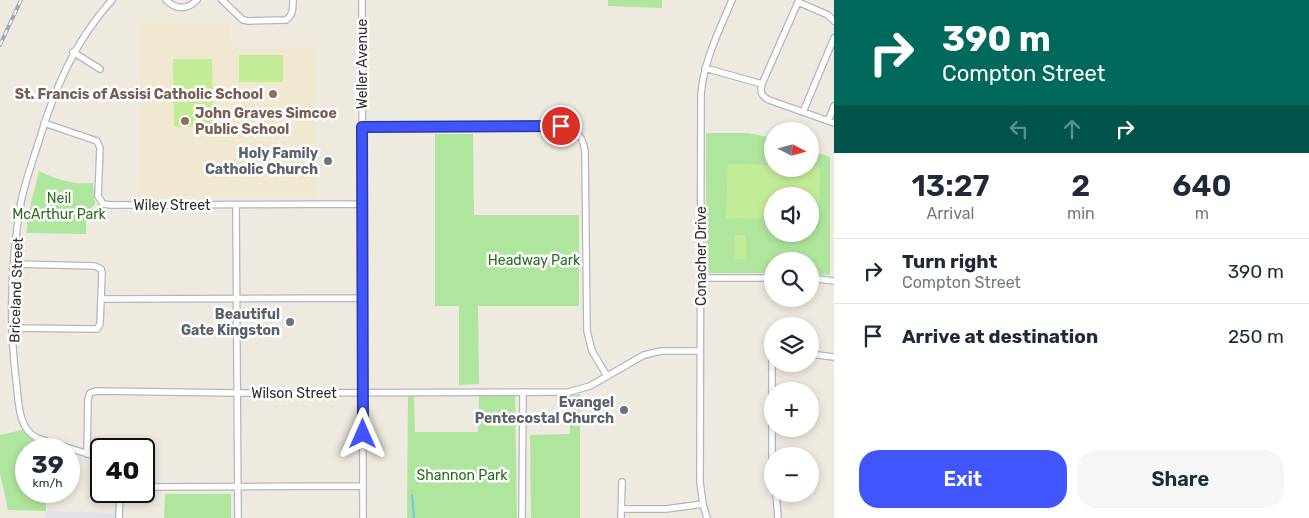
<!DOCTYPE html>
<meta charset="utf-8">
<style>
body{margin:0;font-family:Rubik,sans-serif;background:#f6f6f7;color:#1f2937;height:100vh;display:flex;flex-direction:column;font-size:19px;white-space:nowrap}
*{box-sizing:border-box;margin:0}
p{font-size:16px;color:#747a83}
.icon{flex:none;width:28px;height:28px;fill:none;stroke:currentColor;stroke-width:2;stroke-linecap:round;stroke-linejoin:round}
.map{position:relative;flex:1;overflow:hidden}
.sheet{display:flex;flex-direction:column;background:#fff;width:475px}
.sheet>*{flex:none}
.banner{background:#00695c;color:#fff;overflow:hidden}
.needle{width:32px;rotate:96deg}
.controls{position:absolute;left:764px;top:122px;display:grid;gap:10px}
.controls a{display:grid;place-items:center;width:55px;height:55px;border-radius:50%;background:#fff;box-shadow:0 2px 8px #0003;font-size:25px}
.speed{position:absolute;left:15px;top:438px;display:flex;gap:10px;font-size:25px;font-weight:700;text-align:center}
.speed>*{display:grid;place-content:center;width:65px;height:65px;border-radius:50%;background:#fff;box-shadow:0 2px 8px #0003;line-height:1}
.speed small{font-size:12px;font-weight:400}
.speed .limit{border:2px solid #111;border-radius:8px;background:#fff;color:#111}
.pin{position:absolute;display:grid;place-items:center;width:42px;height:42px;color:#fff;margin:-21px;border:2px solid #fff;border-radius:50%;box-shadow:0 1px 5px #0007}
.me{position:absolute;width:55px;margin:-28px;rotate:0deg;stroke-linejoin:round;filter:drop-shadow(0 0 4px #0008)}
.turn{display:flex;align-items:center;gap:18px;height:105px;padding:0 25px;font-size:22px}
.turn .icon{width:65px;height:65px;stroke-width:2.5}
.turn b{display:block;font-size:35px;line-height:42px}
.lanes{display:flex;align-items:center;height:48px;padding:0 25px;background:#0003;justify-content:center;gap:25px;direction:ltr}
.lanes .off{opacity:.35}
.eta{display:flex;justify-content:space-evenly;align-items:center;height:85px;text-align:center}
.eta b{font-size:30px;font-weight:600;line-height:35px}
.button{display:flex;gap:10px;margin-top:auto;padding:10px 25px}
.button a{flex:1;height:58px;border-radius:20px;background:#4056fc;color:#fff;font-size:20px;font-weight:600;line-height:58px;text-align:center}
.button a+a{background:#f6f6f7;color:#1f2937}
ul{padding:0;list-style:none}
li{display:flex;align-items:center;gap:15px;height:65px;padding:0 25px;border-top:1px solid #e0e1e3}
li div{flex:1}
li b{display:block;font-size:19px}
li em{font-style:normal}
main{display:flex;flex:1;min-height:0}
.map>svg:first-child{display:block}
.industrial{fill:#e3e1e8}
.education{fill:#f0e8d0}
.green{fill:#b0e59d;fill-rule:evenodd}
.pitch{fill:#c3ec99}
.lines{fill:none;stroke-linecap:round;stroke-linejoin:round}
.stream{stroke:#74c6f1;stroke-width:2}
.minor-casing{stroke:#b4b5c1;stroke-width:8}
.minor{stroke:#fff;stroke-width:5.5}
.rail-casing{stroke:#a2a4b8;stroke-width:4}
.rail{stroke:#fff;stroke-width:2;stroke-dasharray:5.5;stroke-linecap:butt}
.route-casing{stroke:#2a38a4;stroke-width:12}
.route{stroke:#4056fc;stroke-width:9}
.education-dot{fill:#8d6e63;stroke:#fff;stroke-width:2}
.worship-dot{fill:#6b7280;stroke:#fff;stroke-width:2}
.labels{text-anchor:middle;stroke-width:5;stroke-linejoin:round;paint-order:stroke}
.street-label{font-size:14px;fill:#2e2e2e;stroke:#fff}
.education-label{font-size:14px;font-weight:bold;fill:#785e54;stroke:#fff;text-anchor:end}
.worship-label{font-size:14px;font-weight:bold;fill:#5b616d;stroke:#fff;text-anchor:end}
.park-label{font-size:14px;fill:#266e1a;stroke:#fff}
</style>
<main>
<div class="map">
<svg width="834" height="518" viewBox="0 0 834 518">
<rect width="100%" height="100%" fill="#efeae0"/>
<!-- industrial -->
<path class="industrial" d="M46 511 115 513V518H45Z"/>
<!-- education -->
<path class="education" d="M141 21 230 22 231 47H315L317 197 139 196Z"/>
<!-- green -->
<path class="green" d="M608 0H662V8L608 6Z
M706 133H749L772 138V169H810V150L830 157V275L810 274V261H772V273H706ZM772 196H810V234H772Z
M435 134H473L474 215H579V306H478L479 384 459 385V306H435Z
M39 171C54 179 75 185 93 183L95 204 86 214V234L26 233 31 203Z
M580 394V518H531L530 435 570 434V396Z
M408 396H414L415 432H478L479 396H515L517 518H407Z
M22 430 31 439 48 445V449H26V491H46V511L8 510 0 473V435Z
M165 494H231V518H164Z"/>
<!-- pitch -->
<path class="pitch" d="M239 55H283V82H239Z
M173 59H212L213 127H174Z
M728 164 772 165V169H810V165L820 166 819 220 810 219V196H772V219L726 218Z
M735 235H746V259H735Z"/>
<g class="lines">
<!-- stream -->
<path class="stream" d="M412 495 414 518"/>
<!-- minor casing -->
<g class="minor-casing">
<path id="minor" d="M166 0C176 10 187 10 197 0
M222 0 243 20 249 21 286 20C293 15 293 9 293 0
M362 0 363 518
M799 0 762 84C760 92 761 96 769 100L834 123
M798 2 828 15 834 21
M73 52 100 69
M705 68 762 84
M803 112 834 38
M828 121 834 106
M44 123 97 141 100 148 98 196 103 204 111 205 362 204
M362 127 550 125C570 126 582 130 585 151L587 331 592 351 607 376
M236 205 238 518
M701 278H772
M810 278 834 281
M101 299 363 298
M12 328 97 329 100 324 102 273 101 269 95 266 14 264
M810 354 834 357
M772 357V461
M87 454 88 399 90 393 96 391 237 393 569 392 590 386 644 355 661 351H700
M101 458 37 438C17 428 19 400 16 380 9 322 11 260 21 202 25 182 32 163 38 144 54 90 74 42 112 0
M144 487 363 486
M776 494 778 518
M621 509H666L703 504
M119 518 120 491
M522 518 523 392
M621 518 622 482
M707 518 703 504 700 482 701 94C704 60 719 31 732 0"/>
</g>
<!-- minor -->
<use href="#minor" class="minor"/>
<!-- rail casing -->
<g class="rail-casing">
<path id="rail" d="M0 45 21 0"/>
</g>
<!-- rail -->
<use href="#rail" class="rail"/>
</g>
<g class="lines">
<!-- route casing -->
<g class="route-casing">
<path id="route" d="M363 434 362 127 561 126"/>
</g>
<!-- route -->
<use href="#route" class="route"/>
</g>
<!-- markers -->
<g class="education-dot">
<circle cx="273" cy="94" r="5"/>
<circle cx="185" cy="121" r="5"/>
</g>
<g class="worship-dot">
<circle cx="328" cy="161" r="5"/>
<circle cx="290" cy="322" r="5"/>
<circle cx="624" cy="410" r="5"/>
</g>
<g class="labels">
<!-- street labels -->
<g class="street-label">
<text transform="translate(362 64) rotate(-90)" y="5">Weller Avenue</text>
<text x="172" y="210">Wiley Street</text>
<text transform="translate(701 256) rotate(-90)" y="5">Conacher Drive</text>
<text transform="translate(16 290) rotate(-88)" y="5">Briceland Street</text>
<text x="294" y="398">Wilson Street</text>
</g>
<!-- education labels -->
<g class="education-label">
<text x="263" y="99">St. Francis of Assisi Catholic School</text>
<text x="195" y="118" text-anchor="start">John Graves Simcoe<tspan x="195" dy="16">Public School</tspan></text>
</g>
<!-- worship labels -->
<g class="worship-label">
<text x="318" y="158">Holy Family<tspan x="318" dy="16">Catholic Church</tspan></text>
<text x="280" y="319">Beautiful<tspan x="280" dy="16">Gate Kingston</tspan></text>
<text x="614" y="407">Evangel<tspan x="614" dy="16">Pentecostal Church</tspan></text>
</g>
<!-- park labels -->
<g class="park-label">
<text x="59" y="203">Neil<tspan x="59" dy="16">McArthur Park</tspan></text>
<text x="534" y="265">Headway Park</text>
<text x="462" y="480">Shannon Park</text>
</g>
</g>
</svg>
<div class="controls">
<a><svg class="needle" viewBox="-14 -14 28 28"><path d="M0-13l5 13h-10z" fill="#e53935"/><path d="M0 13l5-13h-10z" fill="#747a83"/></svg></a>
<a><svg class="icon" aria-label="sound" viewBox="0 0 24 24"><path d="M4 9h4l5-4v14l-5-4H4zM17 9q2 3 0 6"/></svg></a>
<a><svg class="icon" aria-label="search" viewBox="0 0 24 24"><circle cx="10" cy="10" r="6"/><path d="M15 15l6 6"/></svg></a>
<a><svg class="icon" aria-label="layers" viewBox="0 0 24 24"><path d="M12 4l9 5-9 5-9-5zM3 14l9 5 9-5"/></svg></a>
<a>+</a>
<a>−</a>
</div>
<div class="speed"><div>39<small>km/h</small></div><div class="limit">40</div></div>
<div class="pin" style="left:561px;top:126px;background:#d93025"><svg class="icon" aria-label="arrive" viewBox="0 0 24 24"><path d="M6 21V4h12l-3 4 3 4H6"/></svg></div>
<svg class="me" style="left:363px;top:434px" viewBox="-20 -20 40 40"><path d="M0-17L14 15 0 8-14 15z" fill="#4056fc" stroke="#fff" stroke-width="4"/></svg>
</div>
<section class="sheet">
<div class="banner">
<div class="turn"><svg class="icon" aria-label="right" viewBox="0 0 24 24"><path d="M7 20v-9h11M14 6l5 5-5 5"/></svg><div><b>390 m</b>Compton Street</div></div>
<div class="lanes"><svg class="icon off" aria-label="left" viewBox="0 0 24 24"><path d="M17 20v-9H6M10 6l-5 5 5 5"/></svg><svg class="icon off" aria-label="ahead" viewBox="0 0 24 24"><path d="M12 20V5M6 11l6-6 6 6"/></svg><svg class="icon" aria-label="right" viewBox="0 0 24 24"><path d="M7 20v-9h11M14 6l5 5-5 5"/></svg></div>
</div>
<div class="eta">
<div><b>13:27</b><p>Arrival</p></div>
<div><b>2</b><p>min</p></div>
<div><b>640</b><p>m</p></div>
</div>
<ul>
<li><svg class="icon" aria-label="right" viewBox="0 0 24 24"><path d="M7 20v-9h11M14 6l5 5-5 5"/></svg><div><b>Turn right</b><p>Compton Street</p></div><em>390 m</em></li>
<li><svg class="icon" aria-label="arrive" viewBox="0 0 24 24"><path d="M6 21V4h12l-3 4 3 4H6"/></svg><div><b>Arrive at destination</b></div><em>250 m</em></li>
</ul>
<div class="button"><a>Exit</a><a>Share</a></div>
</section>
</main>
